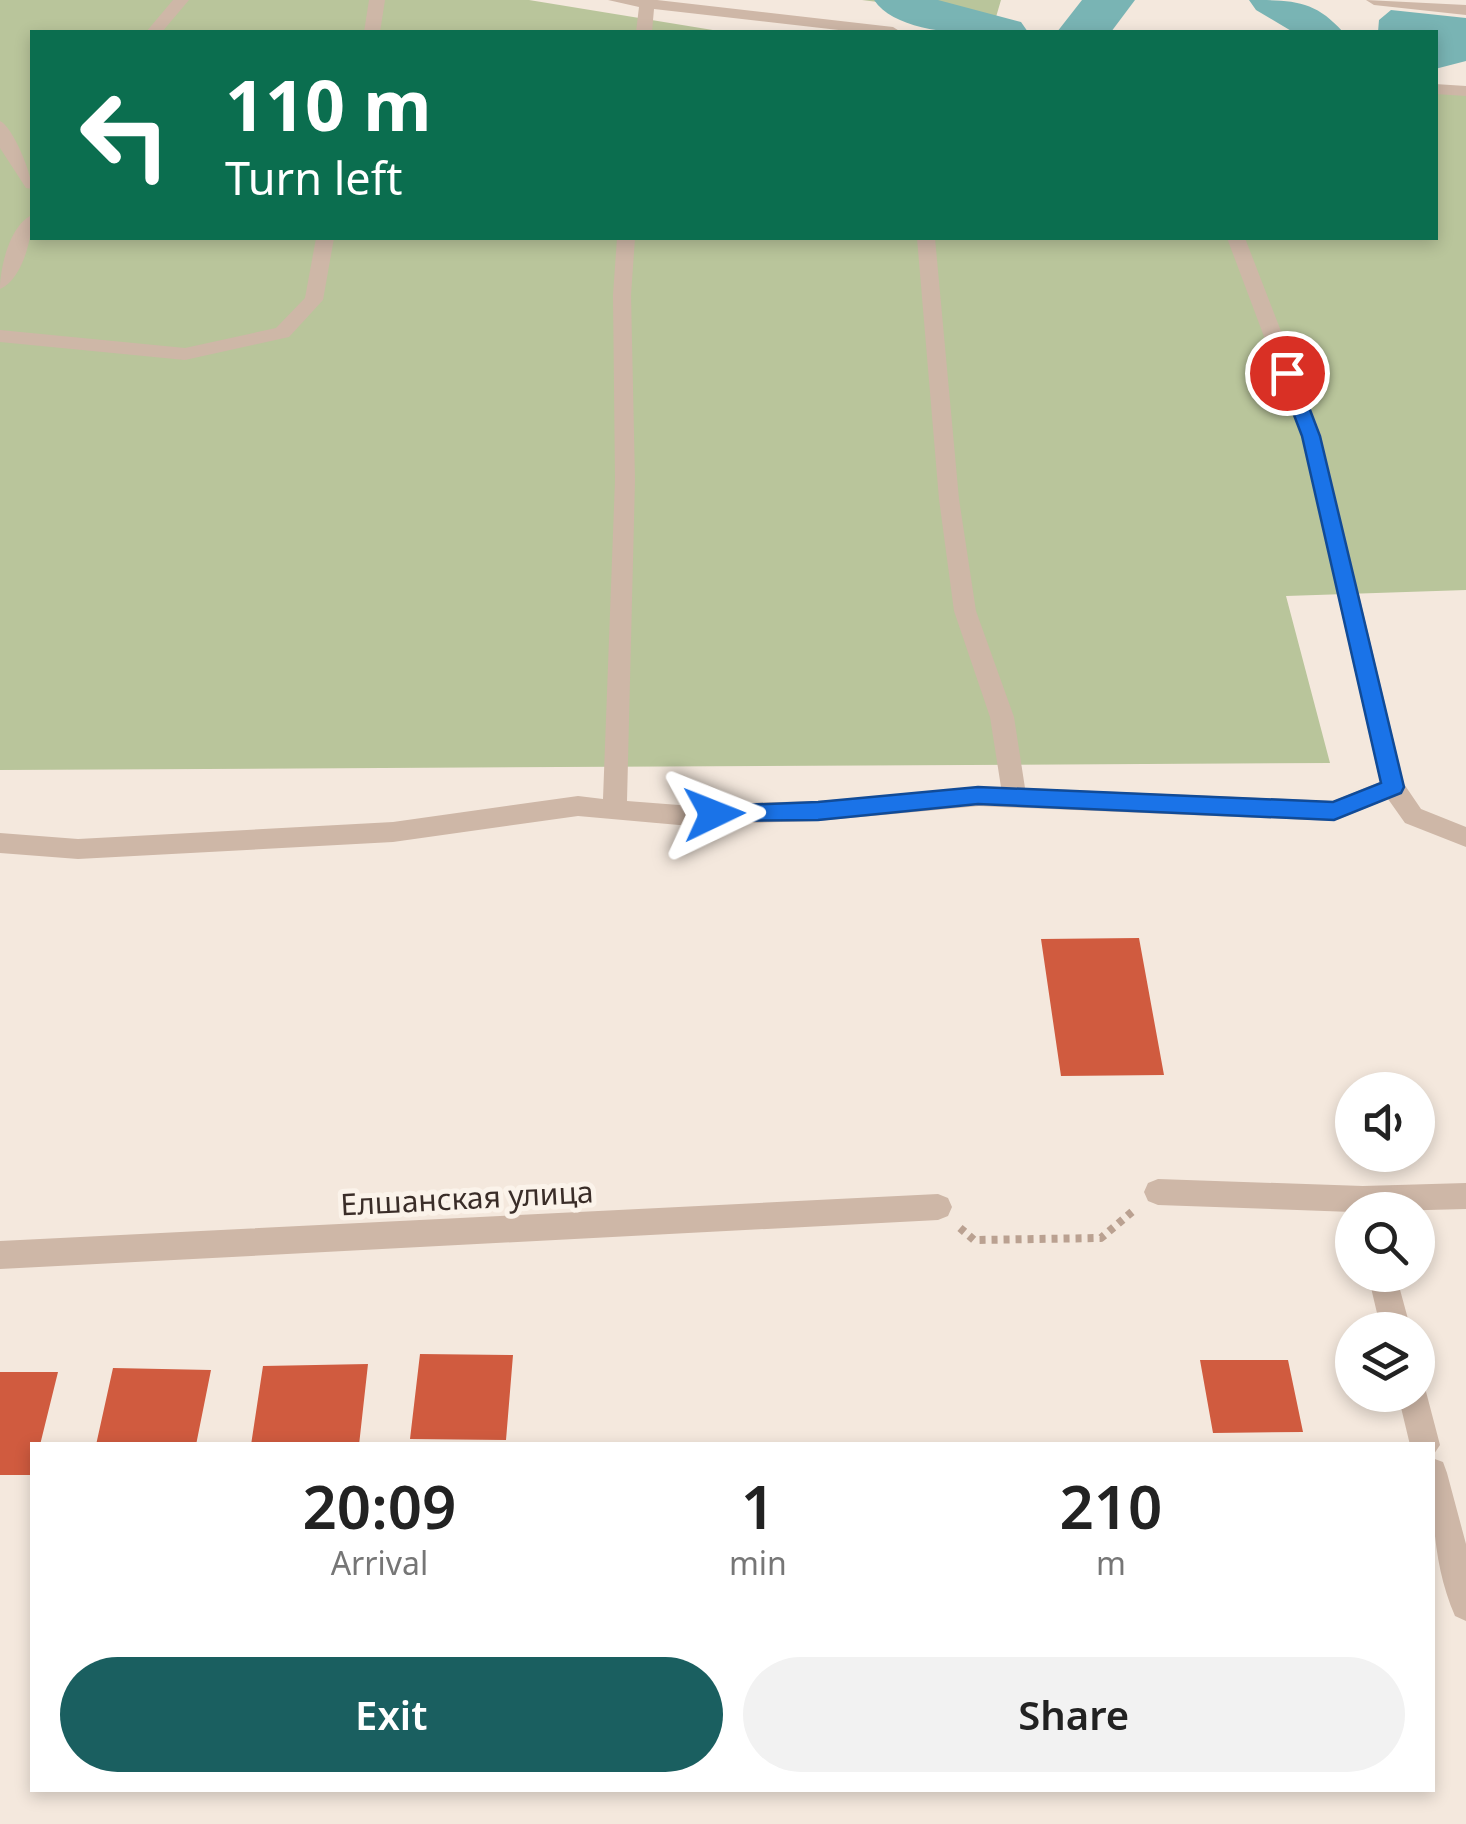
<!DOCTYPE html>
<meta charset="utf-8">
<style>
body{margin:0;font-family:"Noto Sans",sans-serif;background:#f2f2f2;color:#222;height:100vh;display:flex;flex-direction:column;font-size:38px;white-space:nowrap}
*{box-sizing:border-box;margin:0}
p{font-size:32px;color:#767676}
.icon{flex:none;width:55px;height:55px;fill:none;stroke:currentColor;stroke-width:2;stroke-linecap:round;stroke-linejoin:round}
.map{position:relative;flex:1;overflow:hidden}
.drawer{position:absolute;left:30px;top:1442px;width:1405px;height:350px;display:flex;flex-direction:column;background:#fff;border-radius:0px;box-shadow:0 5px 15px #0003}
.drawer>*{flex:none}
.top-card{position:absolute;left:30px;top:30px;width:1408px;height:210px;border-radius:0px;box-shadow:0 5px 15px #0003;background:#0b6e4f;color:#fff;overflow:hidden}
.tools{position:absolute;left:1335px;top:1072px;display:grid;gap:20px}
.tools a{display:grid;place-items:center;width:100px;height:100px;border-radius:50%;background:#fff;box-shadow:0 5px 15px #0003;font-size:50px}
.pin{position:absolute;display:grid;place-items:center;width:85px;height:85px;color:#fff;margin:-42px;border:5px solid #fff;border-radius:50%;box-shadow:0 2px 10px #0007}
.me{position:absolute;width:110px;margin:-55px;rotate:88deg;stroke-linejoin:round;filter:drop-shadow(0 0 8px #0008)}
.turn{display:flex;align-items:center;gap:35px;height:210px;padding:0 30px;font-size:45px}
.turn .icon{width:130px;height:130px;stroke-width:2.5}
.turn b{display:block;font-size:70px;line-height:85px}
.eta{display:flex;justify-content:space-evenly;align-items:center;height:170px;text-align:center}
.eta b{font-size:60px;font-weight:600;line-height:70px}
.action{display:flex;gap:20px;margin-top:auto;padding:20px 30px}
.action a{flex:1;height:115px;border-radius:60px;background:#1a5f60;color:#fff;font-size:40px;font-weight:600;line-height:115px;text-align:center}
.action a+a{background:#f2f2f2;color:#222}
.map>svg:first-child{display:block}
.green{fill:#b9c59b}
.water{fill:#79b4b4}
.lines{fill:none;stroke-linecap:round;stroke-linejoin:round}
.river{fill:#79b4b4;fill-rule:evenodd}
.building{fill:#d05b3f}
.path{stroke:#baa191;stroke-width:8;stroke-dasharray:6 6;stroke-linecap:butt}
.minor{fill:#ceb7a7;fill-rule:evenodd}
.route{fill:#1a73e8;stroke:#114b97;stroke-width:2.5}
.labels{text-anchor:middle;stroke-width:10;stroke-linejoin:round;paint-order:stroke}
.street-label{font-size:30px;fill:#3a2d28;stroke:#fbf3ea}
</style>
<div class="map">
<svg width="1466" height="1824" viewBox="0 0 1466 1824">
<rect width="100%" height="100%" fill="#f4e8dd"/>
<!-- green -->
<path class="green" d="M0 0H529L725 32H32V238H1435V93L1466 92V590L1286 596 1330 763 0 770Z
M862 0H1001L996 17Z"/>
<!-- water -->
<path class="water" d="M1391 10 1466 18V61L1435 69V32H1378L1379 20Z"/>
<g class="lines">
<!-- river -->
<path class="river" d="M874 0H938L1021 22 1028 32C987 35 900 38 874 0Z
M1082 0H1135L1111 32H1057Z
M1249 0C1293 0 1315 0 1343 32H1293L1256 10Z"/>
</g>
<!-- building -->
<path class="building" d="M1139 938 1164 1075 1061 1076 1041 939Z
M420 1354 513 1355 506 1440 410 1439Z
M1200 1360H1288L1303 1432 1213 1433Z
M368 1364 359 1445H251L263 1366Z
M113 1368 211 1370 196 1445H96Z
M0 1372H58L40 1445H32V1475H0Z"/>
<g class="lines">
<!-- path -->
<path class="path" d="M960 1228 974 1240 1101 1238 1133 1211"/>
<!-- minor -->
<path class="minor" d="M173 0H189L162 32H146Z
M369 0H385L380 32H364Z
M608 0H657L893 27 901 32H856L654 9 652 32H636L639 7Z
M1366 0 1466 5V15L1374 5Z
M1435 84 1466 86V96L1435 94Z
M0 121C13 127 32 174 32 189L26 188 0 148Z
M32 215C33 237 22 280 0 289 0 267 10 225 32 215Z
M316 238H334L323 300 289 337 185 360 0 342V330L185 348 276 328 305 298Z
M617 238H635L631 295 635 480 627 801 679 805 818 801 1001 787 990 717 954 611 939 499 917 238H935L959 499 976 611 1014 717 1025 788 1333 801 1380 782 1301 435 1227 238H1245L1321 435 1404 784 1421 809 1466 827V847L1405 823 1388 799 1334 821 979 806 818 821 679 825 578 816 393 842 78 859 0 853V833L78 839 393 822 578 796 603 799 615 480 613 295Z
M1158 1179 1363 1186 1466 1183V1209L1352 1212 1158 1205 1148 1201 1144 1192 1148 1183Z
M938 1194 948 1198 952 1207 948 1216 938 1220 0 1269V1241Z
M1368 1275H1396L1411 1330H1381Z
M1418 1382 1424 1384 1440 1445 1432 1457V1445H1410L1398 1395H1418Z
M1432 1458 1443 1462 1447 1473 1466 1544V1621L1455 1616C1433 1565 1432 1513 1432 1458Z"/>
</g>
<!-- route -->
<path class="route" d="M1287 367 1296 373 1320 436 1404 787 1401 793 1334 820 978 804 818 820 706 821 703 814 714 806 818 802 978 787 1333 802 1381 783 1302 436 1278 373Z"/>
<g class="labels">
<!-- street labels -->
<g class="street-label">
<text transform="translate(467 1199) rotate(-3)" y="10">Елшанская улица</text>
</g>
</g>
</svg>
<div class="tools">
<a><svg class="icon" aria-label="sound" viewBox="0 0 24 24"><path d="M4 9h4l5-4v14l-5-4H4zM17 9q2 3 0 6"/></svg></a>
<a><svg class="icon" aria-label="search" viewBox="0 0 24 24"><circle cx="10" cy="10" r="6"/><path d="M15 15l6 6"/></svg></a>
<a><svg class="icon" aria-label="layers" viewBox="0 0 24 24"><path d="M12 4l9 5-9 5-9-5zM3 14l9 5 9-5"/></svg></a>
</div>
<div class="pin" style="left:1287px;top:373px;background:#d93025"><svg class="icon" aria-label="arrive" viewBox="0 0 24 24"><path d="M6 21V4h12l-3 4 3 4H6"/></svg></div>
<svg class="me" style="left:714px;top:814px" viewBox="-20 -20 40 40"><path d="M0-17L14 15 0 8-14 15z" fill="#1a73e8" stroke="#fff" stroke-width="4"/></svg>
<div class="top-card">
<div class="turn"><svg class="icon" aria-label="left" viewBox="0 0 24 24"><path d="M17 20v-9H6M10 6l-5 5 5 5"/></svg><div><b>110 m</b>Turn left</div></div>
</div>
<section class="drawer">
<div class="eta">
<div><b>20:09</b><p>Arrival</p></div>
<div><b>1</b><p>min</p></div>
<div><b>210</b><p>m</p></div>
</div>
<div class="action"><a>Exit</a><a>Share</a></div>
</section>
</div>
